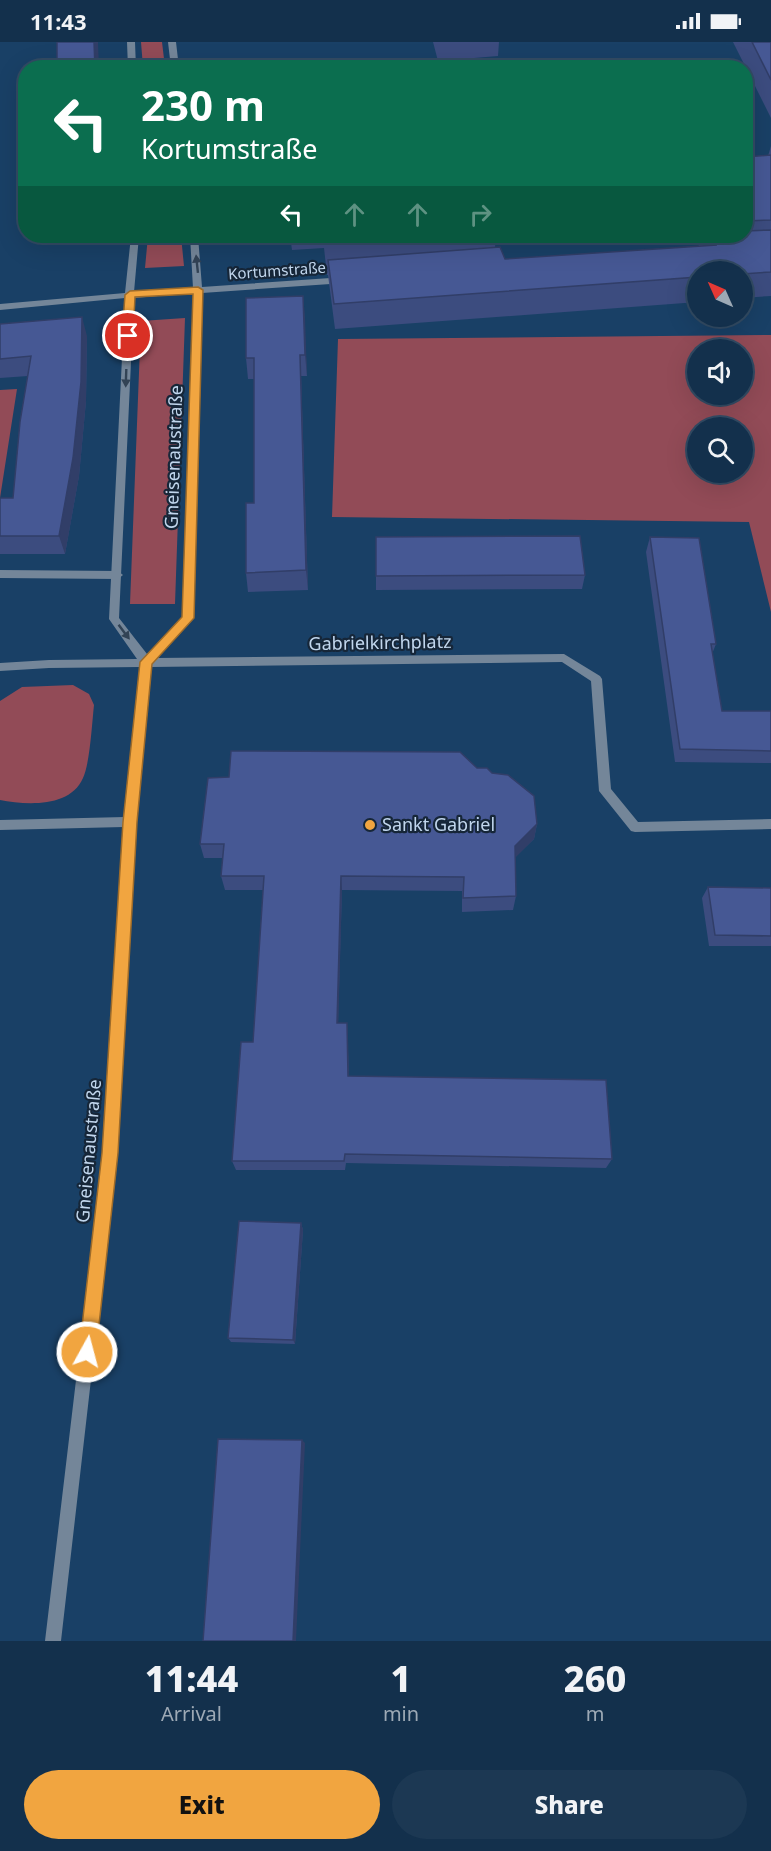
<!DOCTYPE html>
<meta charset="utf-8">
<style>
body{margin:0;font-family:"Noto Sans",sans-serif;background:#1c3853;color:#f1f3f6;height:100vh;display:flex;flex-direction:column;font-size:22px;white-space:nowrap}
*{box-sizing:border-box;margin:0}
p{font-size:20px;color:#9da9b5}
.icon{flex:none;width:33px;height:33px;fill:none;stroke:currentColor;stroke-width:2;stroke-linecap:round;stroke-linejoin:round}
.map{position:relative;height:1599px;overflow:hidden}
.drawer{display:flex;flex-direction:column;background:#13304c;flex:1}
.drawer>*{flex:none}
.banner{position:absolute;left:18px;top:18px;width:735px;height:183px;border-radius:24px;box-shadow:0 6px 24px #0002,0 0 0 2px #324b64;background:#0b6e4f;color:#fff;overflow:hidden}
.needle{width:39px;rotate:315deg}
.fabs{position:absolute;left:687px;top:219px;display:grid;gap:12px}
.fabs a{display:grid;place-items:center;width:66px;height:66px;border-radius:50%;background:#13304c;box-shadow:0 6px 24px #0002,0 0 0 2px #324b64;font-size:30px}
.pin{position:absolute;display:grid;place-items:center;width:51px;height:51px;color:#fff;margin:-26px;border:3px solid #fff;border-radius:50%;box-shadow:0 2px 6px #0007}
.me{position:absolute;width:66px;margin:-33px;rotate:7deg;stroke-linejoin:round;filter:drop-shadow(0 0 4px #0008)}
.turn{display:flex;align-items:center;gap:21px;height:126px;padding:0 24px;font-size:27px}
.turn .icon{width:78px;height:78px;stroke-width:2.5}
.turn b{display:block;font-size:42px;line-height:51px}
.lanes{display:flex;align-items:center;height:57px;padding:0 24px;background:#0003;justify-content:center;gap:30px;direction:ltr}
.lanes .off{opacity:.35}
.eta{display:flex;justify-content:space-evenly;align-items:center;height:102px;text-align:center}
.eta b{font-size:36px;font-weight:800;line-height:42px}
.primary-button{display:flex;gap:12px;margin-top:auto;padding:12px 24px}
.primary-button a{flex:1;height:69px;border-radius:36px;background:#f1a540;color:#111;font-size:24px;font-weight:800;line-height:69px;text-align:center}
.primary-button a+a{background:#1c3853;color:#f1f3f6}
.status{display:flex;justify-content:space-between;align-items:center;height:42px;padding:0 30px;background:#13304c;direction:ltr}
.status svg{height:16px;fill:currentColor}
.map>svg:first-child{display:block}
.green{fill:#924b57;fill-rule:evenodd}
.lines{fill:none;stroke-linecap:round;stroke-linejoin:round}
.lane{fill:#748699;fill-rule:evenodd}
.street{fill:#748699;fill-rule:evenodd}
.wall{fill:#3c4c7f}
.shaded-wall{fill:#313e68}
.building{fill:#465894;stroke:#313e68;stroke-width:1.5}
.oneway{fill:#324355}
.route{fill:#f1a540;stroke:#9d6b2a;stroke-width:1.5}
.poi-dot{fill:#f1a540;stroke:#162638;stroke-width:2}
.labels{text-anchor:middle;stroke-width:4.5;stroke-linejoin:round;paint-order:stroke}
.far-street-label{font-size:15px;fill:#c1d6ed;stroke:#162638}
.street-label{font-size:18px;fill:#c1d6ed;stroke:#162638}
.poi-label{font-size:18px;fill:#c1d6ed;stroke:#162638;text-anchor:start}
</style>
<div class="status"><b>11:43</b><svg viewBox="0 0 49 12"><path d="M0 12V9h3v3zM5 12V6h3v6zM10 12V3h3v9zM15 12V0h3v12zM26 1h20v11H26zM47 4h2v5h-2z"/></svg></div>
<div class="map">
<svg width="771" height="1599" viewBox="0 0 771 1599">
<rect width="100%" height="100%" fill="#194066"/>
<!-- green -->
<path class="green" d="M141 0H162L165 25H143Z
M148 194H181L184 224 145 226Z
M185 276 175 562H130L141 279Z
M771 293V570L749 480 332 475 338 297ZM698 308H742V352H698ZM698 386H742V430H698Z
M17 347 0 456V348Z
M73 643 89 652 94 663C92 681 90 721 83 736 70 766 26 763 0 758V659L22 645Z"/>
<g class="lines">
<!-- lane -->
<path class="lane" d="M0 528 118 529 123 533 118 537 0 536Z"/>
<!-- street -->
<path class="street" d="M127 0H135L136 26H128Z
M168 0H176L179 26H171Z
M131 194H139L134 250 193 246 190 194H198L202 245 345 235 349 238 345 241 202 251 193 577 156 616 564 612 600 634 602 637 611 747 638 780 771 777V787L635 790 631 789 599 749 591 639 562 620 151 625 136 780 117 1111 61 1599H45L103 1111 124 785 0 788V778L125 775 140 625 49 626 0 629V621L49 618 137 617 109 577 125 256 0 268V262L125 251ZM194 251 183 576 147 612 119 576 134 256Z"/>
</g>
<!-- wall -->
<path class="wall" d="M433 0H499L498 14 438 19Z
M733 0H771V76Z
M771 104V254L742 256V230H698V260L335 287 328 233H327L324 206 292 208 290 194H496L495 206 505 217 699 204 694 194H746V115L768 114Z
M303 254 307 334H301L308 548 248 550 246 531 254 461V337H248L246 316Z
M0 282 87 294 86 359 79 434 65 512H0V456H13L28 334 0 336Z
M376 495 585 533 582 547 376 548Z
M650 495 716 602 712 612 722 669H771V721L675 720 646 510Z
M537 782 534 797 515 815 516 854 513 868 462 870V849L342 848 338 981H347L349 1034 612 1117 606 1126 346 1121 345 1128H236L232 1119 253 1000 263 848H225L221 834 223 816H204L200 802Z
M708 845 771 846V904H709L702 856Z
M301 1181 303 1188 295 1302 231 1300 228 1296Z"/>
<!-- shaded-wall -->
<path class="shaded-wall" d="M94 0H98L99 26H95Z
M303 254 305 275 307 334 305 313Z
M82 275 87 294 86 359 79 434 65 512 59 494Z
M300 313 301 334 308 548 306 528Z
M537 782 534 797 513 818 515 804Z
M341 834 342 848 338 993 337 981Z
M347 981 348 993 349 1044 348 1034Z
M301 1181 303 1188 295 1302 293 1298Z
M302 1398 305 1401 296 1599H293Z"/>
<!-- building -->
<path class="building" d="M57 0H94L95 26H57Z
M752 0H771V38Z
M771 113V178L746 179V115Z
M771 188V230L742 232V230H698V235L334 262 328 218 500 205 505 217 716 203 712 194H746V189Z
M325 194H444L326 202Z
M303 254 305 313H300L306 528 246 531V461H254V316H246V256Z
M82 275 81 340 73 416 59 494H0V456H13L20 380 31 314 0 317V282Z
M580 494 585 533 376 534V495Z
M650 495 699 496 716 602H711L722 669H771V709L680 707Z
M231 709 460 710 477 726H487L492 731 508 733 534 754 537 782 515 804 516 854 463 856 464 835 341 834 337 981H347L348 1034 606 1038 612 1117 345 1112 344 1119H232L241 1000H253L264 834H221L224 802H200L208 736 229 735Z
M708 845 771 846V894L715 893Z
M239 1179 301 1181 293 1298 228 1296Z
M218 1397 302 1398 293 1599H203Z"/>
<!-- one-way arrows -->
<defs><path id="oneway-solid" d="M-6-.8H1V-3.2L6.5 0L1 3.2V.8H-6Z" transform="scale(1.5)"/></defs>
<g class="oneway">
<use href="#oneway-solid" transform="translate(197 222) rotate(-96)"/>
<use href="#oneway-solid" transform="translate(126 336) rotate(92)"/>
<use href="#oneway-solid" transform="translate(124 590) rotate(53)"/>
</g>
<!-- route -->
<path class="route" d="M198 245 203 248 194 576 152 622 137 780 118 1111 96 1310 93 1316 87 1318 81 1316 79 1310 102 1111 123 780 140 620 182 575 193 252 135 255 133 294 128 297 122 294 125 253 130 249Z"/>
<!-- markers -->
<circle class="poi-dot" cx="370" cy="783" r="6"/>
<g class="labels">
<!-- far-street labels -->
<g class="far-street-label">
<text transform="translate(277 229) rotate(-4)" y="5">Kortumstraße</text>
</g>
<!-- street labels -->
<g class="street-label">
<text transform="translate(174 415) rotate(-88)" y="6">Gneisenaustraße</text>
<text transform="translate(380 601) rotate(-1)" y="6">Gabrielkirchplatz</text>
<text transform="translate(89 1109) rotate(-85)" y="6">Gneisenaustraße</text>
</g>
<!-- poi labels -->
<g class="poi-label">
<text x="382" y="789">Sankt Gabriel</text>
</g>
</g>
</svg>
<div class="fabs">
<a><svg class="needle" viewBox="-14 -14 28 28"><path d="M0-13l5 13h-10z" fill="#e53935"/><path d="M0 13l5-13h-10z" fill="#9da9b5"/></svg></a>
<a><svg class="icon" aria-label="sound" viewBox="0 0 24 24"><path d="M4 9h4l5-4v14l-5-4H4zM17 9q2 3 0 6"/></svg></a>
<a><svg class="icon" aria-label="search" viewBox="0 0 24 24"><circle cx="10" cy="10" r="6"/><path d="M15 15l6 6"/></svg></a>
</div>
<div class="pin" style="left:128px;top:294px;background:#d93025"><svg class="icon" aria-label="arrive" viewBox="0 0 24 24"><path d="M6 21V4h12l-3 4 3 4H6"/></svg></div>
<svg class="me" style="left:87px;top:1310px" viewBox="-20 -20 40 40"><circle r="17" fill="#f1a540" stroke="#fff" stroke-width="3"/><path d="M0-11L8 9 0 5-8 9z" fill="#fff"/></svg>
<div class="banner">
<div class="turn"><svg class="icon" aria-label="left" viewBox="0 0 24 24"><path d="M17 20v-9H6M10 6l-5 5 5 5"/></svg><div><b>230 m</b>Kortumstraße</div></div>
<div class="lanes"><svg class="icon" aria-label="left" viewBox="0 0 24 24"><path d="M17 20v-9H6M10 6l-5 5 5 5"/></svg><svg class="icon off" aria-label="ahead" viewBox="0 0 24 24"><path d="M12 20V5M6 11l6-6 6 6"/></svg><svg class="icon off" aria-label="ahead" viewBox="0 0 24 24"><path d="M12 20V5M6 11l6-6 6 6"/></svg><svg class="icon off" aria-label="right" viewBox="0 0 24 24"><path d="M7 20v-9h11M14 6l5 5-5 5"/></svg></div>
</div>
</div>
<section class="drawer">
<div class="eta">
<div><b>11:44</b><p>Arrival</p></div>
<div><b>1</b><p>min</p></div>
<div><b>260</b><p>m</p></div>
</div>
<div class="primary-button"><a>Exit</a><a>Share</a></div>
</section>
